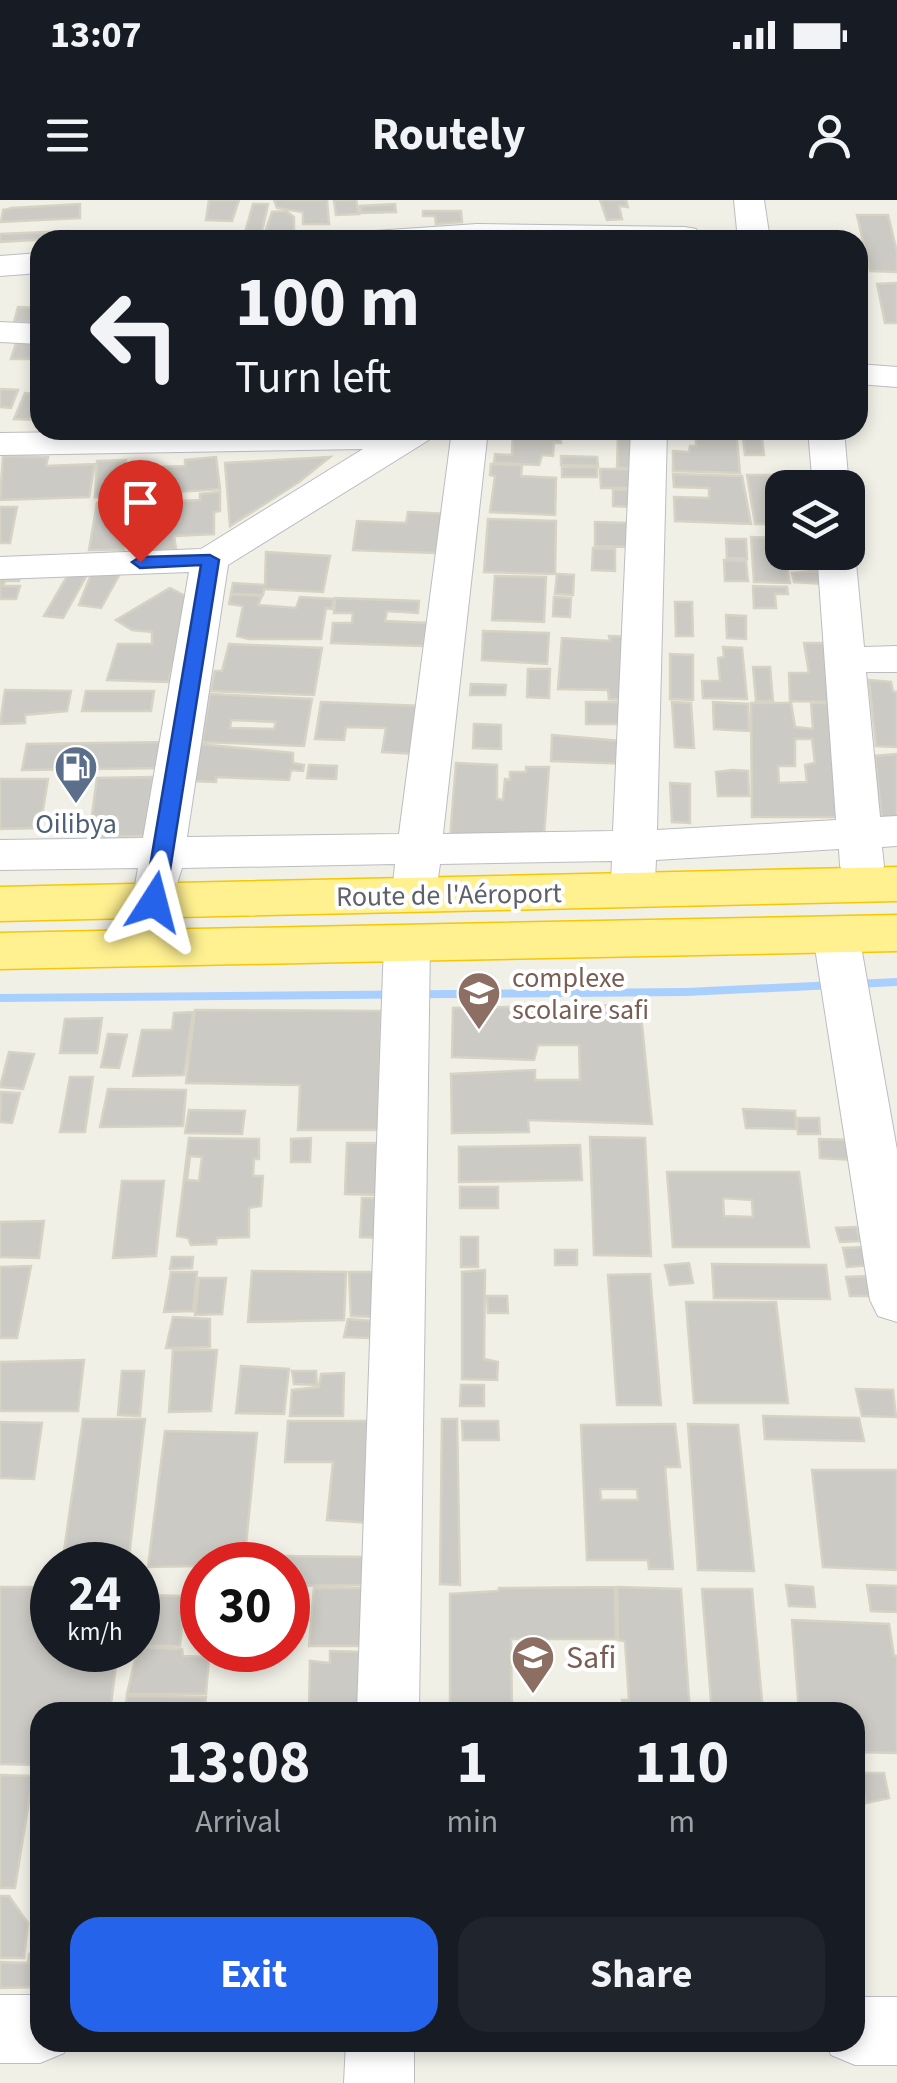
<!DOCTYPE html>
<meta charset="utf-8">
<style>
body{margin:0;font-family:"Source Sans 3",sans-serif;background:#20242c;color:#f1f3f6;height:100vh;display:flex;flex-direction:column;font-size:38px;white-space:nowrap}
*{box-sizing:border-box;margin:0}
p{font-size:32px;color:#9ea1a6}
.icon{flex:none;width:55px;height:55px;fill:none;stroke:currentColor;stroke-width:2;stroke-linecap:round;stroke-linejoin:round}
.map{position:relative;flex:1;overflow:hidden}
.side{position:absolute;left:30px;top:1502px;width:835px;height:350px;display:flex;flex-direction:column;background:#171b24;border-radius:30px;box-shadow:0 5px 15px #0003}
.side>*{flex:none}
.hud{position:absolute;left:30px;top:30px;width:838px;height:210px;border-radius:30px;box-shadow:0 5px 15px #0003;background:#171b24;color:#f1f3f6;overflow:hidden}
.fabs{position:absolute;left:765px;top:270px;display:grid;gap:20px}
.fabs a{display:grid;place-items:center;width:100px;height:100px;border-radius:20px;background:#171b24;box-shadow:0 5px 15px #0003;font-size:50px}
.speed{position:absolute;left:30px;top:1342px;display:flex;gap:20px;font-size:50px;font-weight:700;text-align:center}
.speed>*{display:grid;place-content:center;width:130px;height:130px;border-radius:50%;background:#171b24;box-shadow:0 5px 15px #0003;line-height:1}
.speed small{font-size:25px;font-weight:400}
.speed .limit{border:15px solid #d22;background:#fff;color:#111}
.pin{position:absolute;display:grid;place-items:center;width:85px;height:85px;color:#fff;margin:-102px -42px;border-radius:50% 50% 50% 0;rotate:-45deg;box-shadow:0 0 10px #0007}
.pin .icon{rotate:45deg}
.me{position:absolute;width:110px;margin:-55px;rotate:9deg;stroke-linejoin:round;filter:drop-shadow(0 0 8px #0008)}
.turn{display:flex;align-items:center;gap:35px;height:210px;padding:0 40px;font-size:45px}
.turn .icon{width:130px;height:130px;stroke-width:2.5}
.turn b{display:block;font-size:70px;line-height:85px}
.eta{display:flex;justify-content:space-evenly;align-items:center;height:170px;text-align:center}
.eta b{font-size:60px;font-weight:700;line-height:70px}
.button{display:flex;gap:20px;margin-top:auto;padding:20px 40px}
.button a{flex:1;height:115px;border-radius:30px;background:#2563eb;color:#fff;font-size:40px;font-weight:700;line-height:115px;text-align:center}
.button a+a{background:#20242c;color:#f1f3f6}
.status{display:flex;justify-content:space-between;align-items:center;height:70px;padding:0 50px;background:#171b24;direction:ltr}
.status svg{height:28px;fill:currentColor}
header{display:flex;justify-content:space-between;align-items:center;height:130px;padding:0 40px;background:#171b24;font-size:45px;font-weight:700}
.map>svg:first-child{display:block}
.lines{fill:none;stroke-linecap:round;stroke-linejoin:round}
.stream{fill:#a9cfff;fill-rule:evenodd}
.building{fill:#cccac4;stroke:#d6d3c4;stroke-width:2.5;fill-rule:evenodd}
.minor-casing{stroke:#bbbdc3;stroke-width:2}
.highway-casing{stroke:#f8c700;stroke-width:3}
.minor{fill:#fff;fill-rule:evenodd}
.highway{fill:#fff090;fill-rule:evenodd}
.route{fill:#2563eb;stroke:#184099;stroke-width:2.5}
.labels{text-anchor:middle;stroke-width:8;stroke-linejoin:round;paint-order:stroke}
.service-label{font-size:28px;fill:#4e5e75;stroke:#fff}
.street-label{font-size:28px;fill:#5e6168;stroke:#fff}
.education-label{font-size:28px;fill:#785e54;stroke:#fff;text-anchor:start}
.near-education-label{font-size:32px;fill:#785e54;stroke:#fff;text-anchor:start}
</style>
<div class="status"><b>13:07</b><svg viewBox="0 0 49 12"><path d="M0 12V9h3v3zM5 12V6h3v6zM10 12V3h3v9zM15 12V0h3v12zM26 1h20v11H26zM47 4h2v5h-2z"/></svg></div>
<header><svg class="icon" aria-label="menu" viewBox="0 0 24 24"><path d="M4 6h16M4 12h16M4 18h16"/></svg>Routely<svg class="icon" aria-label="person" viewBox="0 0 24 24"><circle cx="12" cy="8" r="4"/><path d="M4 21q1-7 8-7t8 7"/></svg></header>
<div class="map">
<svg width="897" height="1883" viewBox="0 0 897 1883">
<rect width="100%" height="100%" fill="#f1f0e7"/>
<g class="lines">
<!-- stream -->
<path class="stream" d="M897 778V786L686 796 0 802V794L686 788Z"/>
</g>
<!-- building -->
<path class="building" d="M209 0H239L232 21 206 20Z
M274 0H327L329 24H303V12L277 8Z
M334 0H356L359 14 336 15Z
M600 0H626L628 7 619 6 622 19 607 20Z
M80 4V18L1 22 3 10 12 8Z
M253 4H268L261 36H244Z
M395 4 396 12 361 13 360 6Z
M286 11 294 17V39L263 38 272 12Z
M423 11H461L462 22 436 24 435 16H423Z
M857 15H888L897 52V72L870 71Z
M68 31V38L0 42V34Z
M897 83V123H885L877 84Z
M18 107 40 108V123L14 122Z
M16 143H35L31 159H11Z
M0 189 18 190 11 208 0 207Z
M25 193 40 194V220L14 219Z
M513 230H561V243H554L553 256 542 255 539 265 494 263 495 254 512 255Z
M696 230H736L740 273 673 271V251L689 252 690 246H696Z
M742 230H761L764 255H745Z
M618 236H633L632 268H617Z
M3 256 48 257 46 266 95 264 89 297 0 300Z
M561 256 597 257 598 266 561 265Z
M216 257 220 289 130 295 131 268 185 266V260Z
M330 257 299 282 230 326 225 263Z
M126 260 125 294 95 297 97 261Z
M491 264 522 265 521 276 556 278 555 315 490 312 495 276 490 275Z
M562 267H597V277H562Z
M600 269H632L634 288H601Z
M673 274 742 276 751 324 675 321 674 297 709 298V288L674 287Z
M747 275H780L782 295 771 296 773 324H755Z
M613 289 633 290V307L613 306Z
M220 292V311L214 312V334L174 336 176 349 153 351 155 302 200 300V294Z
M150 300V326H133V301Z
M97 303H115L112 328H124V350H89Z
M0 307H17L10 343H0Z
M408 312 449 314 436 353 353 350 357 321 406 323Z
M488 319 556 321 555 374 484 372Z
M595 322 632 323V347L595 346Z
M149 331 150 358 135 359V332Z
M751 337 782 338 790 383 754 382Z
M726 339H746L747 359 727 358Z
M593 348 615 349V371L592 370Z
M266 352 330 356 323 392 264 389 263 395 231 394 233 383 265 385Z
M724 360 746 361 748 381H725Z
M812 371 824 372 825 384 794 382 792 373Z
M92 372H121L101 408 79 405Z
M69 373H88L63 418 44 416Z
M557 374 574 375 573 395 555 394Z
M20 375 19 381H5L3 386H20L16 399H0V376Z
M495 376 546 377 544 422 492 420Z
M753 386 787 387 788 394H775L776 408H754Z
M170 388 191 399 168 482 107 480 118 444H152V432L132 430 116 420Z
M231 394 262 396 258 405 296 408 300 397 334 399 332 409 326 408 321 439H249L237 436 243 406 229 404Z
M554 397 571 398 570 417 553 416Z
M335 398 419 401 418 413 387 411 385 421 428 423 423 446 331 443 333 423H352L353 413H334Z
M675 402H692L693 436H676Z
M726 415 746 416V439L727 438Z
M483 431 549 433 547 464 482 460Z
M609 436 638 437 637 500 609 499 608 490 558 489 562 438 610 441Z
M804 443H832L834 502 790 501 789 473H809Z
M229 444 322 448 314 495 211 491 215 471H222Z
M723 447 742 448 747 499 703 498 702 481H720L718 458 724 457Z
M670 454 693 455V500L670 499Z
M753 467H770L773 501H756Z
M528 469H550L549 498 527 497Z
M869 480 891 482 893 492H897V547L876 546Z
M471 484 506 485 505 495H470Z
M5 490 71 491 67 511 25 515V523L0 524Z
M86 491H154L151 511H82Z
M210 494 312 499 304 546 202 542ZM231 520 276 522 274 529 230 528Z
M321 502 424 506 418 554 382 552 386 528 346 527 344 540 315 539Z
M586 502H625L627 524H586Z
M672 502 691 503 694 548 675 547Z
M713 502 748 504 749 531 714 529Z
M751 503H791L795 527 813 529 811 503H834L849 617H752ZM795 539H812L815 563 805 565 807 582 779 583 778 566H795Z
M474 524 501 525V549L473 548Z
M552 535 632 542V564L551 561Z
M170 542 167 568 22 570 27 544Z
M199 544 293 553V563L304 565 303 571 291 570 289 580 216 577V582L191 581Z
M897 554V619L882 620 875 556Z
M456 563 497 565V599L503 600 505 579 510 580V572H526V567H549L544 635 450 638Z
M309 565 337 566 336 579 307 578Z
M732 570 748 571 749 596H718L716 572Z
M153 577 146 636 89 637 97 578Z
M0 579H48L40 628 0 629Z
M670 583 690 584V623L672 622Z
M640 805 652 924 528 920 529 932 452 933 451 874 535 870V880H580L579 845H538L534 860 452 857 453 808Z
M195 810 381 811 378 930H298L300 885 186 883Z
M193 812 184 875 133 876 142 830H172L174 813Z
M102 818 97 853H60L65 819Z
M108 834 127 835 119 868 101 867Z
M9 852 34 854 23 889 0 887Z
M70 877H93L85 932H60Z
M108 889 186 890 183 926 100 927Z
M1 892 20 893 12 923 0 922Z
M743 909 795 911 796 929 746 928Z
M189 910 245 911 242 934 185 933Z
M797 918H819L820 934H798Z
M590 937 645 938 651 1056 594 1055Z
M189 938 259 939V959H254L253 976H263L261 1006 249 1008V1037L217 1038 216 1044 191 1045 188 1038 177 1036ZM190 956 202 957 199 981 187 980Z
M311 938 310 962H291V939Z
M819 939 851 940 853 960 820 958Z
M347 943H383L382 995 345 994Z
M580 945 582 980 459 982V947Z
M667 972H799L809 1047H673ZM723 998 752 1000 753 1017 724 1016Z
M122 981H164L156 1056 113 1058Z
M460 987H498V1008H460Z
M362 998H381L379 1038 360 1037Z
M44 1021 39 1058 0 1057V1022Z
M856 1027 860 1041 840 1042 836 1028Z
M461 1037H478V1067H461Z
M867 1047 871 1065 847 1067 843 1048Z
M555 1050H577V1065H555Z
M172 1057H193L192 1068 170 1069Z
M689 1063 693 1083 670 1085 665 1065Z
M712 1064 826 1065 830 1099 714 1098Z
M31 1066 17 1138H0V1067Z
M485 1070 484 1159 498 1162 497 1180 462 1179V1072Z
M252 1071 346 1072 344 1120 248 1122Z
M171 1072H197L193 1111 164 1112Z
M349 1072H374L373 1117 351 1116Z
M650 1074 661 1205H617L608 1075Z
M872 1076 876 1096H850L846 1077Z
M199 1078H226L222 1114 195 1115Z
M487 1096H507L508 1113H488Z
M686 1102H776L788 1203H694Z
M173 1117 210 1119V1147L166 1148Z
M348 1119 372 1121 369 1138 344 1137Z
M173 1150H217L211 1211 169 1212Z
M84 1160 78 1211H0V1162Z
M241 1166 289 1169 284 1214 236 1213Z
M122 1171H144L140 1216 118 1215Z
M292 1171H316L317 1185 294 1184Z
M344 1173 343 1216H290L292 1190 319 1187 321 1174Z
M461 1185H484V1206H460Z
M856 1189 893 1190 896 1217 862 1216Z
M763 1216 859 1218 864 1241 765 1239Z
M83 1219H145L128 1365H62Z
M442 1219H457L460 1385 440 1384Z
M288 1221H371V1323L327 1320 333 1262H285Z
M462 1221H498L499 1240H463Z
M0 1222 42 1223 34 1279 0 1278Z
M675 1224 680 1267H665L673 1369H649L648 1360H587L581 1225ZM600 1289H637L638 1300H601Z
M688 1224 738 1225 754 1371 698 1370Z
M165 1231 257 1233 244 1365 148 1367Z
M812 1270H897V1370L823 1367Z
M281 1356 367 1357 363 1385 288 1386V1365H281Z
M786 1385 813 1387 815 1407 789 1406Z
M867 1385 897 1386V1412L871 1411Z
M0 1387H52V1450H118L110 1512H40V1570V1565L0 1564Z
M615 1387 616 1439H511L512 1510 618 1509 619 1512H450V1394L498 1391 499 1388Z
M617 1387 681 1389 690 1512H623L622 1500H629L625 1441 618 1440Z
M314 1388H364L361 1446H309Z
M702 1389H752L763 1512H712Z
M145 1395 185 1396 180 1446H138Z
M792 1420 889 1424 894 1456H897V1553L855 1552V1512H799Z
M138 1447 182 1449 183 1456 209 1457 206 1494H127Z
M330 1451 363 1452 359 1510H309L310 1461 330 1463Z
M127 1496 206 1497 204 1512H125Z
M860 1573H884L889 1598 866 1603Z
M0 1575 33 1576 15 1688H0Z
M0 1696H9L28 1723 24 1758H0Z
M29 1754 40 1755V1787L0 1788V1762L28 1763Z"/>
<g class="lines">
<!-- minor casing -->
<g class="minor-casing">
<path id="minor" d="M734 0H764L770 40H738Z
M477 24 685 27 696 29 701 36 698 40H358L363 33 374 31Z
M40 53V73L0 76V56Z
M0 122 40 124V144L0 142Z
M858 164 897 167V187L858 184Z
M221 230H437L432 238 228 365 187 637 399 634 452 230H488L443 634 613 631 631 230H667L657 630 836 620 817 352H848V343L855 352 864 447 897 446V472H866L880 617 897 616V646L882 647 884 666 878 677 862 681 846 677 840 666 839 649 656 660 655 680 649 691 633 696 617 691 611 680 612 661 440 664 437 685 431 696 415 701 399 696 393 685 395 664 182 668 173 696 157 701 141 696 135 685 138 668 0 670V640L143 638 189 372 0 379V357L201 349 363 249 0 255V233Z
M808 230H844L849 288 848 291V288H813Z
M836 719 852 723 859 735 897 950V1122L878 1116 870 1100 813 735 820 723Z
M407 727 423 731 430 743 419 1512H357L384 743 391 731Z
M0 1795H40V1842H68L64 1853 40 1863H0Z
M855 1797H897V1865H855L831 1855 826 1842H855Z
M346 1842H414V1883H344Z"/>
</g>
<!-- highway casing -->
<g class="highway-casing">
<path id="highway" d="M897 667V701L0 721V687Z
M897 715V751L0 769V733Z"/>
</g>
<!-- minor -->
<use href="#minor" class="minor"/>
<!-- highway -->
<use href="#highway" class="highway"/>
</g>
<!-- route -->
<path class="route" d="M210 355 219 360 165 702 154 709 144 702 201 365 140 368 132 362 140 357Z"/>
<!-- icons -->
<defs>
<g id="fuel-pin" transform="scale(2.25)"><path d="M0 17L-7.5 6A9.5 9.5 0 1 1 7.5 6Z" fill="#5c6f8a" stroke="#fff"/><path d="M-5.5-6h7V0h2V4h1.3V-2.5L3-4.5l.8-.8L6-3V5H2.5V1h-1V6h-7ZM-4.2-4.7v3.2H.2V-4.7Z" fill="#fff"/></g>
<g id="school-pin" transform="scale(2.25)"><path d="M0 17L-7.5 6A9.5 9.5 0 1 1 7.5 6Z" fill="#8d6e63" stroke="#fff"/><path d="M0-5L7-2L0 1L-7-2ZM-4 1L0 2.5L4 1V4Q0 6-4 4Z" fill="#fff"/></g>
</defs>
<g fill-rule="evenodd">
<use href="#fuel-pin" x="76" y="567"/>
<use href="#school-pin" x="479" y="793"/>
<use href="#school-pin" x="533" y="1457"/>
</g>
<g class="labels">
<!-- service labels -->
<g class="service-label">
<text x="76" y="633">Oilibya</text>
</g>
<!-- street labels -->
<g class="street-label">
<text transform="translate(449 694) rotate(-1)" y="10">Route de l'Aéroport</text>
</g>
<!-- education labels -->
<g class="education-label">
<text x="512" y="787">complexe<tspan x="512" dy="32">scolaire safi</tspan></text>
</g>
<!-- near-education labels -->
<g class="near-education-label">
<text x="566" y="1468">Safi</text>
</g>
</g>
</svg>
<div class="fabs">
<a><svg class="icon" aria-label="layers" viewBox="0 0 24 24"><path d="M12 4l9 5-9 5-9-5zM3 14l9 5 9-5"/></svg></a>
</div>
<div class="speed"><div>24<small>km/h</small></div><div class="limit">30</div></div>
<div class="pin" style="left:140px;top:362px;background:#d93025"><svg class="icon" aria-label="arrive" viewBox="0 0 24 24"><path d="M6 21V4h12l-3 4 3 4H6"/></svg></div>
<svg class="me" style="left:154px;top:702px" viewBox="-20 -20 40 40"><path d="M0-17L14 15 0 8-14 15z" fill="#2563eb" stroke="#fff" stroke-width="4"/></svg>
<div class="hud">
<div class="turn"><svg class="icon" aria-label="left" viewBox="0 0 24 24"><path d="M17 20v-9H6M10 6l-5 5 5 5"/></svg><div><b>100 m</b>Turn left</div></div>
</div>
<section class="side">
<div class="eta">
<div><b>13:08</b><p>Arrival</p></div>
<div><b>1</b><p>min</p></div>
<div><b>110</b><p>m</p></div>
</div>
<div class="button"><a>Exit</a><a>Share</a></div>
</section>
</div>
